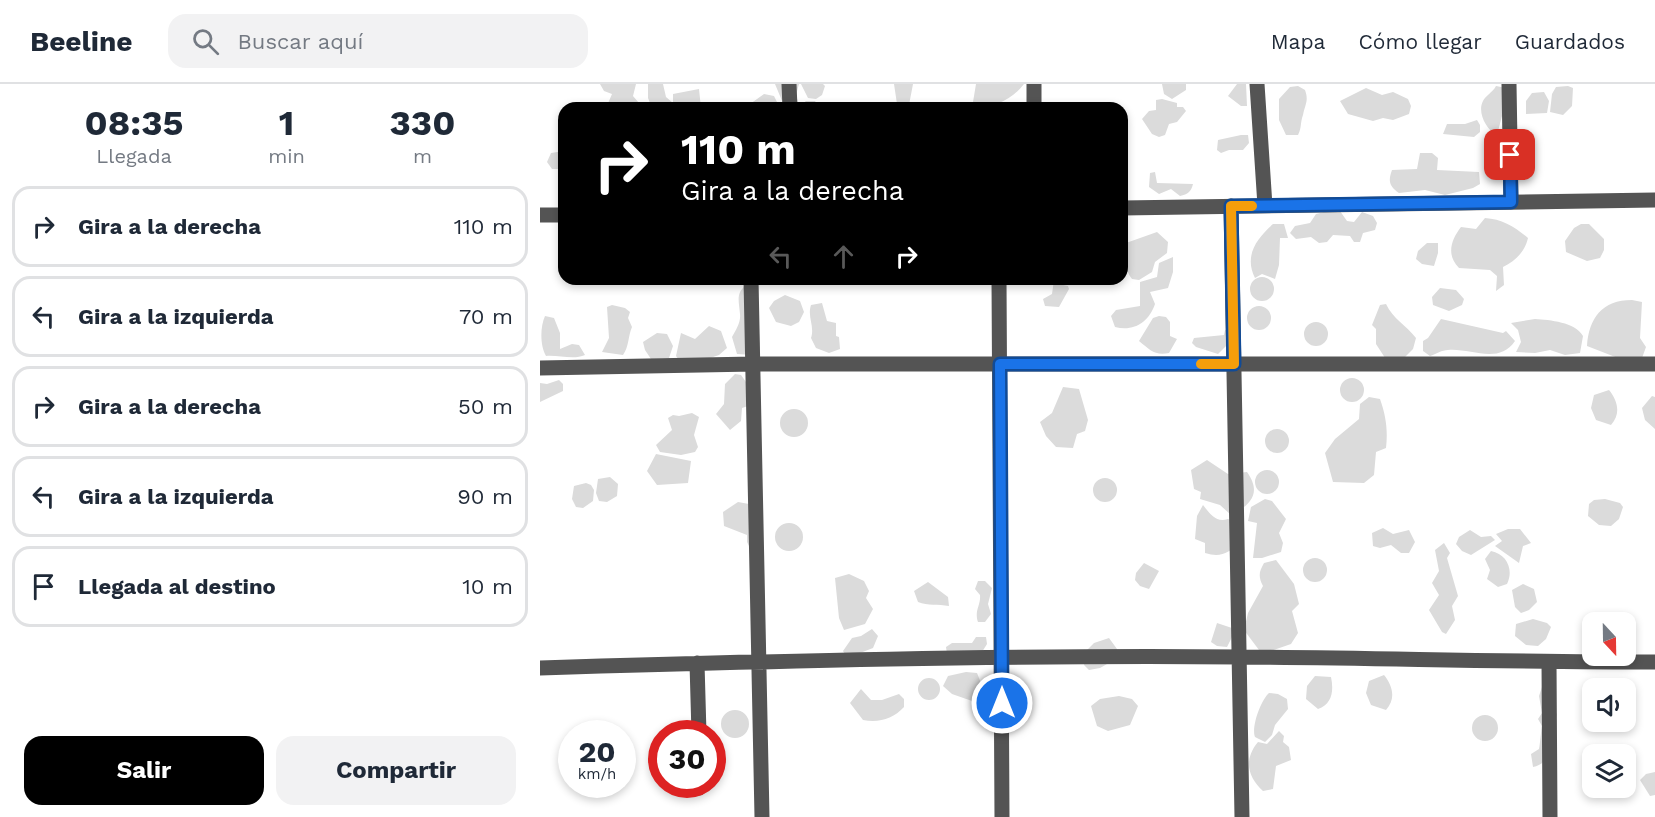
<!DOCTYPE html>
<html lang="es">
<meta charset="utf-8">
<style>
body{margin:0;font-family:"Work Sans",sans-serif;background:#f2f2f3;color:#1f2937;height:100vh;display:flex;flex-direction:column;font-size:22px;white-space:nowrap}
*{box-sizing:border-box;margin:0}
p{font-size:20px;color:#747a83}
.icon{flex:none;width:33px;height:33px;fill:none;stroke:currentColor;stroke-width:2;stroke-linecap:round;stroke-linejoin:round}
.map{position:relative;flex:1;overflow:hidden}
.panel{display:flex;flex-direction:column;background:#fff;width:540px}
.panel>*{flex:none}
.hud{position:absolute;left:18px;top:18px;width:570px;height:183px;border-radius:18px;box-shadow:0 3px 9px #0003;background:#000;color:#fff;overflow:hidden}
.needle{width:39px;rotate:158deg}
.fabs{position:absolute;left:1042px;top:528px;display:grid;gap:12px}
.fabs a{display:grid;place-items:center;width:54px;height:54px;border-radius:12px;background:#fff;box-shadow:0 3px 9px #0003;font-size:30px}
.speed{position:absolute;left:18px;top:636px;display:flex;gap:12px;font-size:30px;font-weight:700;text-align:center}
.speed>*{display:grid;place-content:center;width:78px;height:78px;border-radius:50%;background:#fff;box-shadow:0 3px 9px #0003;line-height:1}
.speed small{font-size:15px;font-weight:400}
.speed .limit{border:9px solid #d22;background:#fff;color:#111}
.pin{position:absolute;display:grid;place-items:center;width:51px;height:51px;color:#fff;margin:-26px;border-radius:12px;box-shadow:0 3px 9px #0006}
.me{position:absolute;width:66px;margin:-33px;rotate:0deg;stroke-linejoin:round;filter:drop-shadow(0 0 4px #0008)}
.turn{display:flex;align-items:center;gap:21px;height:126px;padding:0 24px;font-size:27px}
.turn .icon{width:78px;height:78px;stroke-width:2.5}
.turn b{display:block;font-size:42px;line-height:51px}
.lanes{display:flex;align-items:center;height:57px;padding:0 24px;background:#0003;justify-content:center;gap:30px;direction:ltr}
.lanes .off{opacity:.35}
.eta{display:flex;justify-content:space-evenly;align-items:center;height:102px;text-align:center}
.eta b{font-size:36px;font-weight:700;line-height:42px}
.button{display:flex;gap:12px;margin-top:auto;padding:12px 24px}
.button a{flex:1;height:69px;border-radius:18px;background:#000;color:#fff;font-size:24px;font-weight:700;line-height:69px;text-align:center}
.button a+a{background:#f2f2f3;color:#1f2937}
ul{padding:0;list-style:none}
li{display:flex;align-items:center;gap:18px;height:81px;margin:0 12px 9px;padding:0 12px;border:3px solid #e0e1e3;border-radius:18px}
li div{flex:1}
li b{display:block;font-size:22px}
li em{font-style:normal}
header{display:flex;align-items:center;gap:36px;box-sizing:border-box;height:84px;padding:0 30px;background:#fff;border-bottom:2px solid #e0e1e3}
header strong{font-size:28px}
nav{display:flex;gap:33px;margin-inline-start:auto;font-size:21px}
.search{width:420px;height:54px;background:#f2f2f3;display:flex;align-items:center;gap:15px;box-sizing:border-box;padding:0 21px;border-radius:18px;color:#747a83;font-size:22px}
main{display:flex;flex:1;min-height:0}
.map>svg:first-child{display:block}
.green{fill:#dbdbdb}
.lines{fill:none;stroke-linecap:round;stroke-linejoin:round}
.minor{stroke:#545454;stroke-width:15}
.route-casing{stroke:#114b97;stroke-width:15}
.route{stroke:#1a73e8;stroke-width:10}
.slow{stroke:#f59e0b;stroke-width:10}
</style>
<header>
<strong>Beeline</strong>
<div class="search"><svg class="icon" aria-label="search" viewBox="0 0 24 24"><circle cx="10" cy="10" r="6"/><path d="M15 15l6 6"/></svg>Buscar aquí</div>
<nav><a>Mapa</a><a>Cómo llegar</a><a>Guardados</a></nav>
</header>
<main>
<section class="panel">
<div class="eta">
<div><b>08:35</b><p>Llegada</p></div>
<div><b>1</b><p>min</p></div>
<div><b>330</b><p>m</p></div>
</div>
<ul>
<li><svg class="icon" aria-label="right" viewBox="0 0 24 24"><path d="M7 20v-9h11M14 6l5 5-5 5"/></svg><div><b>Gira a la derecha</b></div><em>110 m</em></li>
<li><svg class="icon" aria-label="left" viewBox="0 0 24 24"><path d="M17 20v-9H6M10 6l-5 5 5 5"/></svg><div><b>Gira a la izquierda</b></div><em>70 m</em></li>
<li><svg class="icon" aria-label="right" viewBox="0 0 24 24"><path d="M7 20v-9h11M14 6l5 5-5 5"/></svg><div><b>Gira a la derecha</b></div><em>50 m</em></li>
<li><svg class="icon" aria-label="left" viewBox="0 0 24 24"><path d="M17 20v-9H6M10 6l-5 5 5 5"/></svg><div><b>Gira a la izquierda</b></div><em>90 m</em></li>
<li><svg class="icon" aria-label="arrive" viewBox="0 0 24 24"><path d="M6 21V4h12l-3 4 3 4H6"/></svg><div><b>Llegada al destino</b></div><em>10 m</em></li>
</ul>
<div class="button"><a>Salir</a><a>Compartir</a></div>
</section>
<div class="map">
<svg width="1115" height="733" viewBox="0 0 1115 733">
<rect width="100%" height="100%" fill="#fff"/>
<!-- green -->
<path class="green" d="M60 0H96L93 12 99 19 97 24H66L72 10 64 7Z
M108 0H123L126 13 133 19V10L159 5 161 24H112L108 14Z
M235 0H259L256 11 259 22 266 17H275L280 24H245Z
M261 0H283L285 2 282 11 276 15 268 14Z
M354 0H373L369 21 357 20Z
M436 0H484C472 16 453 24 432 24Z
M622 0H646V6L632 15 624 10Z
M697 0H706L707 22H701L688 12Z
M758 2 765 6C769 17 765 20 763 31 760 39 762 43 758 51H746L739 36V15L750 3Z
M956 2 976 6 962 32 957 51C946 46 937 28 943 17 945 12 953 8 956 2Z
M1028 2 1033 4 1032 22 1023 31 1010 28 1012 10 1016 3Z
M826 4 842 11 853 8 868 15 871 22 869 30 853 36 843 34 833 37 808 30 800 17Z
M1004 8 1009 17 1007 29 986 30V17L992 9Z
M224 10 234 12 240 24H211L210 20Z
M622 15 637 19V23H643L646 27 637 38 629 40 625 51 619 53 612 50 602 35 609 27 616 26V16Z
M937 36 940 41V48L934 53 903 50 907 40H925Z
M701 51H708L709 59 703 66H689L681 69 677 66 678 56Z
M24 67V85H12L7 78 11 69Z
M880 69H892L898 74 897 86 939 88 940 100 933 104 905 111 885 106 859 109C849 102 848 97 852 86L877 85Z
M615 88 617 99 653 100C651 108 648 110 640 112L631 105 619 110 609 103 610 89Z
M793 126 800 127 807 137 814 138 822 128 833 132 837 139 835 146 823 149 820 158H814L810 152 793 151 787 158 779 159 771 153 756 155 750 149 755 142 770 139 776 130Z
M945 134C962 135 975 143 988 154 985 167 976 177 963 183L964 201 956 207 957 192 950 186 919 184C906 171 911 156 921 143L936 145Z
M733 140H744L748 154H740L739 181 735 195 722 190 715 194C704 172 716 155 733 140Z
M1041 140H1049L1064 155V166L1060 174 1047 177 1026 168 1025 157 1034 144Z
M617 148 628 158 627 169 615 178 612 188 599 196 592 195C582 182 589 173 586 159Z
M887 159H898V169L894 182 882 180 876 175 878 167Z
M633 173V188L628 204 610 208 615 220C609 238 594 248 575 243L571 232 576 226 600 222V198L617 193 619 179Z
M710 205a12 12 0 1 1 24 0a12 12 0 1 1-24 0Z
M514 196 518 200 528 202 529 205 519 223 505 222 503 215 512 210Z
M208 200 218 231 220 267 213 271 197 270 192 253C196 246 201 238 200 230 199 217 195 208 208 200Z
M900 204 916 206 924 215 922 221 909 227 893 221 892 213Z
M245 211 260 217 264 228 259 238 251 242 236 238 229 224 234 217Z
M1092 216 1102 218 1100 254 1106 263 1102 274 1083 276 1047 262C1049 234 1062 216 1092 216Z
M282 219 287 237 296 239V252L299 253 300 265 289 269 276 264 271 254C275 242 267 233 271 221Z
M846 220C853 235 866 241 876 254L873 265 861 277H847L836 260V245L832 241 840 221Z
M72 221 85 224 90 228 88 234 92 243C88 252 89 263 83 271L62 268 69 254 67 223Z
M707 234a12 12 0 1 1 24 0a12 12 0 1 1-24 0Z
M5 232 14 234 20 249V265L32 260 39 261 45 271C34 276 19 271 6 272 0 262 0 243 5 232Z
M619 232 626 233 630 238V252L637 255 629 269C615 272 610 266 599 257L613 234Z
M901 235 963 249 966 247 975 257C959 281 931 264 908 266 902 266 896 270 890 272L883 267V257L888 254Z
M995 235C1010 236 1035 238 1043 252L1040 269 1025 271 1010 266 995 269 976 268 981 258 978 246 971 239Z
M764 250a12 12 0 1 1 24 0a12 12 0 1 1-24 0Z
M169 242 181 247 187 264 179 271 144 283 136 272 141 249 155 255Z
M685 246 689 247V259L678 270 656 263 652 259 654 254 684 251Z
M117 249 127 250 133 262 129 274 111 275 105 266 103 258Z
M195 290 201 291 206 298 211 321 202 324 201 337 190 346 176 330 184 320 185 300Z
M800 306a12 12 0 1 1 24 0a12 12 0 1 1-24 0Z
M19 296 23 300V307L0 318V299L7 300Z
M523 303 539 305 548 336 545 347 537 350 533 364 516 363 506 352 500 338 512 329Z
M1069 306C1078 317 1081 330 1071 341L1056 336 1051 324 1054 311Z
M1112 312 1115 313V345L1105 336 1102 324Z
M829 313 840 315C846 332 848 346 846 364L836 368 834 391 824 399 793 398 785 369 795 355 819 335 820 320Z
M240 339a14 14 0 1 1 28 0a14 14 0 1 1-28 0Z
M152 329 159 333 154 351 158 363 155 368 141 371 120 368 116 361 132 346 128 334 133 331 139 332Z
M725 357a12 12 0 1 1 24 0a12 12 0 1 1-24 0Z
M116 370 151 377 148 399 117 401 107 387Z
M667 376 688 390 707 388C722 409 711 421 691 431L680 421 660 415 661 408 654 405 651 386Z
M715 398a12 12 0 1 1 24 0a12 12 0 1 1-24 0Z
M70 393 78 400 77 412 67 418 59 417 56 409 58 395Z
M553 406a12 12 0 1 1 24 0a12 12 0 1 1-24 0Z
M46 399 51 401 54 406 53 417 43 424 36 423 32 415 34 402Z
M725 415 732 417 746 435 739 449 743 459 741 468 722 474H713L717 439 708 437 711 423Z
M1065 415 1080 419 1083 423 1079 435 1071 442 1059 441 1048 432 1049 420 1054 416Z
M198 418 209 420 210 464 207 458V451L184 442 183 428Z
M663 421C670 430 676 439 688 435L703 441 701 458C688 469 681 474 665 469V459L655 455 657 432Z
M235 453a14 14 0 1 1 28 0a14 14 0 1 1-28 0Z
M843 444 853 450 869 446 875 458 869 469H861L851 461 840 464 833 462 832 449Z
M968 445H980L991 459 983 462 979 479 955 462 962 457 956 450Z
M930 446 941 453 951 452 955 456 931 471 922 467 916 460 919 453Z
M904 459 910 469 907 474 918 512 912 522 915 536 906 550 902 548 889 526 899 511 892 499 899 487 895 466Z
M951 467C967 470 974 486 967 500L958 503 947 495 950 486 945 475Z
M763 486a12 12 0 1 1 24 0a12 12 0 1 1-24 0Z
M736 476 754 500 759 520 752 527 758 549 751 560 722 570 704 546 708 529 723 502C718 492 719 488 724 479Z
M604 479 619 487 609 505 600 502 595 496 596 489Z
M309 490 324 497 329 507 326 514 333 525 325 540 304 546 299 534 295 494Z
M438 497H445L452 504 448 520 451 530 445 538H438C434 527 441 521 440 511L435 505Z
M388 498 408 513 409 522C398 520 388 522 378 518L374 507Z
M983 500 994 505 997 518 989 526 981 529 975 523 972 506Z
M993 535 1007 539 1011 543 1006 555 998 562 986 561 975 552 976 540Z
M677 539 692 544 693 551 687 563 677 562 671 558Z
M332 545 338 552 333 564 307 574 303 567 312 554 321 552Z
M436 553H446L447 560 442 568 407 570 406 563 412 559H432Z
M569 554 577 565 576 575 560 584 549 586 544 581 542 571 554 559Z
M426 588 437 589 445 609 432 617 412 610 403 602 408 592Z
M844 591C853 602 856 615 846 626L831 621 826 609 829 597Z
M775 592 791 593C794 607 792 620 778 625L766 615 767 602Z
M378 605a11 11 0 1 1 22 0a11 11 0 1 1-22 0Z
M1002 603H1007L1017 631C1008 649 1017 678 993 683L991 670 999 665C1000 660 1001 647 1002 642L998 635 1002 629 999 612Z
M321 605 331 616H342L359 610 364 615V623C353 635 339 639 323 636L310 619Z
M729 609 738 610 747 615 748 625 735 641 732 651 725 658 715 653C711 643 721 616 729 609Z
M579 612 592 615 598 622 590 641 568 647 557 642 551 622 560 615Z
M181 640a14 14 0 1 1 28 0a14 14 0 1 1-28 0Z
M932 644a13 13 0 1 1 26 0a13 13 0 1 1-26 0Z
M739 647 744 652 743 658 749 663 751 676 736 682 733 705 723 707C708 693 703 676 718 658L727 660Z
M1115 688V711L1110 712 1100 696 1106 690Z"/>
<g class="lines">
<!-- minor -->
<path class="minor" d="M249 0 250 24
M494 0V24
M717 0 725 122
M969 0 971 118
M691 122 702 733
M582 124 1115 116
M0 131H24
M211 195 222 733
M459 195 462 733
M0 284 214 280H1115
M1009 578 1010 733
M157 579 159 650
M0 584C233 577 467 571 700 573 839 574 977 578 1115 578
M159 700V704"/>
</g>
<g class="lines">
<!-- route casing -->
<g class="route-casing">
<path id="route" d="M462 619 460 280H694L691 122 971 118 970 71"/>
</g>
<!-- route -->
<use href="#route" class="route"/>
<!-- slow -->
<path class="slow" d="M661 280H694L691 122H712"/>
</g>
</svg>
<div class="fabs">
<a><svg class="needle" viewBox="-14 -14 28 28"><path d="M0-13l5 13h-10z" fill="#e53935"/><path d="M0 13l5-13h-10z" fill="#747a83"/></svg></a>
<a><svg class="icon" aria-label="sound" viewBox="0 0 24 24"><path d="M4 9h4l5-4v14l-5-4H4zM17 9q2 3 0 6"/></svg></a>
<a><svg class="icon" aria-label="layers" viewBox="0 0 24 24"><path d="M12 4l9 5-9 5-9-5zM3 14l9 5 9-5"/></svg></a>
</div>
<div class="speed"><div>20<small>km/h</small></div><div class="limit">30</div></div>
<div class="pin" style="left:970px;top:71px;background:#d93025"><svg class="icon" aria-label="arrive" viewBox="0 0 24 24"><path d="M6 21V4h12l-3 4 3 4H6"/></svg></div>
<svg class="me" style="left:462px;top:619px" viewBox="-20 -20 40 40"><circle r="17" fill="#1a73e8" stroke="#fff" stroke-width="3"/><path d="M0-11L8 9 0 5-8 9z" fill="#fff"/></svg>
<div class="hud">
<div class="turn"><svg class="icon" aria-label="right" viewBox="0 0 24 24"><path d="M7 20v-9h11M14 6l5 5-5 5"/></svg><div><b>110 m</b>Gira a la derecha</div></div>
<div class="lanes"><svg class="icon off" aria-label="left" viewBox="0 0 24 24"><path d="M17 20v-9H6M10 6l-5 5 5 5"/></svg><svg class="icon off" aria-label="ahead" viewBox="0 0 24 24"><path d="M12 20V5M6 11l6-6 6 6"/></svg><svg class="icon" aria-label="right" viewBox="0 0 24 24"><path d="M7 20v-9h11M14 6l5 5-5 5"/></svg></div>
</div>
</div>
</main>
